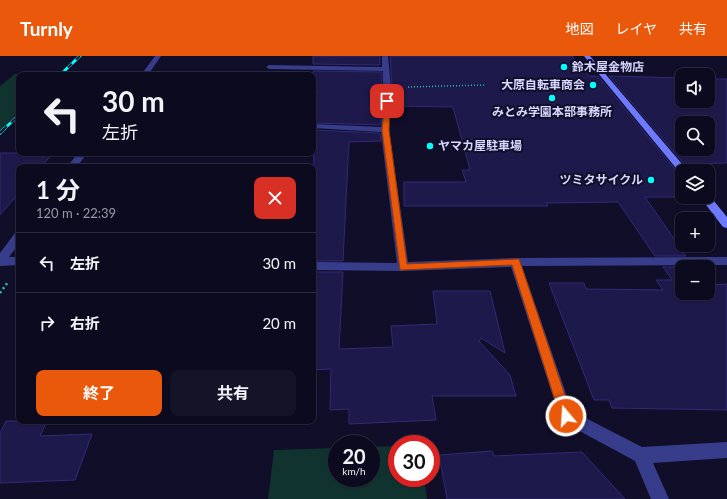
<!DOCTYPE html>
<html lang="ja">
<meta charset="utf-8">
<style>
body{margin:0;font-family:Lato,"Noto Sans JP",sans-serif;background:#151328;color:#f1f3f6;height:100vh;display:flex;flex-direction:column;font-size:15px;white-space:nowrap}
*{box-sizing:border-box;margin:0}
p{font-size:13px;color:#9a9aa4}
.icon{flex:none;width:22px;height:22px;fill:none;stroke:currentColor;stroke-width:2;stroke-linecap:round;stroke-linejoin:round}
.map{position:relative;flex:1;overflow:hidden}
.details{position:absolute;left:16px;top:108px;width:300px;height:260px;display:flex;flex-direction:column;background:#0c0a1f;border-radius:8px;box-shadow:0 1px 3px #0004,0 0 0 1px #2c2b3d}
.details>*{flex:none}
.hud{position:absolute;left:16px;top:16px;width:300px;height:84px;border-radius:8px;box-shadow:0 1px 3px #0004,0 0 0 1px #2c2b3d;background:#0c0a1f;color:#f1f3f6;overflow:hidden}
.tools{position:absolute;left:675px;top:12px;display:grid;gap:8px}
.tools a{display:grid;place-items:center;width:40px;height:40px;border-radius:8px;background:#0c0a1f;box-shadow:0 1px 3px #0004,0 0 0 1px #2c2b3d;font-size:20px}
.speed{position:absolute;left:328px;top:379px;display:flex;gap:8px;font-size:20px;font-weight:700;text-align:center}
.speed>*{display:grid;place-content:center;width:52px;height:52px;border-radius:50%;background:#0c0a1f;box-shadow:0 1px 3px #0004,0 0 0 1px #2c2b3d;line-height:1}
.speed small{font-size:10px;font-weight:400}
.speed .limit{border:6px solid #d22;background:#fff;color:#111}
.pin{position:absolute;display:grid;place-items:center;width:34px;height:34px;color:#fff;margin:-17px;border-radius:8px;box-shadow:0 2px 6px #0006}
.me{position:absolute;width:44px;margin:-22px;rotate:342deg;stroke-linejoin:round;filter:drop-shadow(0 0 3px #0008)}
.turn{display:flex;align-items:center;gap:14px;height:84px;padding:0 20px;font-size:18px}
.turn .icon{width:52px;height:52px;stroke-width:2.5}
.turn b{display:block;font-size:28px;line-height:34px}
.round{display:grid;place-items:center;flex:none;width:42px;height:42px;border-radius:8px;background:#151328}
.overview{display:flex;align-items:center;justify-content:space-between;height:68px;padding:0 20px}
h1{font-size:24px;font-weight:700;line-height:30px}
.action{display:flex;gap:8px;margin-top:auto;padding:8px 20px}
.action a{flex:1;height:46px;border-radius:8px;background:#ea580c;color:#fff;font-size:16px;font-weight:700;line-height:46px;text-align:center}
.action a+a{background:#151328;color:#f1f3f6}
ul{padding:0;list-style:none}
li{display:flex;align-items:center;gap:12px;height:60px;padding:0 20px;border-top:1px solid #2c2b3d}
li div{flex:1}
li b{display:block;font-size:15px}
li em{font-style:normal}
header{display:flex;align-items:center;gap:24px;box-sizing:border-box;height:56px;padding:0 20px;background:#ea580c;color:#fff}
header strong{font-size:19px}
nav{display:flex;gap:22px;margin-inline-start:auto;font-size:14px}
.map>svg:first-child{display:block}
.green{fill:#11332f}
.building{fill:#1e194b;stroke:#312a78;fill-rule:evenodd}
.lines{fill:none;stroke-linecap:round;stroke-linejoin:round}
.path-far1{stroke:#28c1a8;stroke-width:1.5;stroke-dasharray:1 2;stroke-linecap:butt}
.path{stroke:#28c1a8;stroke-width:2.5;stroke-dasharray:2 3;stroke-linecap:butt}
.street{fill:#373d8b;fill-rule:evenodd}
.secondary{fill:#6d79ff;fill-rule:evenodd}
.rail-far1-casing{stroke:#02fffd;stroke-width:3}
.rail-casing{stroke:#02fffd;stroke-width:3.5}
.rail-far1{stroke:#100e29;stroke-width:2;stroke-dasharray:5.5;stroke-linecap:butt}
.rail{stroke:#100e29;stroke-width:2.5;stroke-dasharray:7;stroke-linecap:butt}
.route{fill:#ea580c;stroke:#983908}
.poi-dot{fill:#02fffd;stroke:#100e29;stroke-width:1.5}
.labels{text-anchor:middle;stroke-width:4;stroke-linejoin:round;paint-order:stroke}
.far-poi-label{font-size:12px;font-weight:bold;fill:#d7d6ff;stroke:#100e29;text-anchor:start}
</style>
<header>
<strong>Turnly</strong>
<nav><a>地図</a><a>レイヤ</a><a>共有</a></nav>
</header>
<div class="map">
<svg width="727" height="443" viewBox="0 0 727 443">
<rect width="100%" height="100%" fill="#100e29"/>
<!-- green -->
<path class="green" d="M15 18H56L19 19V55L0 75V30Z
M397 390V422H424L427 443H268L274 394 337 392V422H371V391Z"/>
<!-- building -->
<path class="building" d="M313 0H380V9L313 8Z
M390 0H572L589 20H598L679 118 682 119V141H645L686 200H655L618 146 546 147 548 150H404V126H466L462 114H470L453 51 392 50V31Z
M313 15 382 16 380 69 314 67 317 34H313Z
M609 20 682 22V45H708V23H727V107L684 108ZM682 67H708V93H682Z
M314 74 380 77 381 85 349 86 343 205H313Z
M0 97H53L41 111H19V137L0 159Z
M663 211H694H682V237H708V229L727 228V354L612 352 609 344H594L549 227H584L586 233 663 234 656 224H672Z
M313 216H343L339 293 393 291 391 270 437 268 433 235H490L505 297 481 282 479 285 510 319 516 340H432L436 364 349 368V353L330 354 331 313 313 314Z
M6 365H47L40 380 92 378 75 424 0 427V377Z
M492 395 494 400 582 396 625 443H447L439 399Z"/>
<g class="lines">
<!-- path-far1 -->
<path class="path-far1" d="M408 31 485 29"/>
<!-- path -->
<path class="path" d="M0 237 8 226"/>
<!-- street -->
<path class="street" d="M155 0H161L148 19H141Z
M382 0H388L391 31 389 74 408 206 515 202 727 201V209L522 210 572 355 642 391 727 386V402L653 407 669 443H651L635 405 561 365 511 211 403 215 313 214V206L397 207 381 76 313 72V68L381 71 383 31V15L269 13 266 11 269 9 382 11Z
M78 97H87L77 111H67Z
M19 176V188L9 201H19V209L0 210V197L15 177Z"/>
<!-- secondary -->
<path class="secondary" d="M584 0H590L688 115H682V118L680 117Z
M709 139 727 161V172L723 171 700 141H708Z"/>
<!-- rail-far1 casing -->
<g class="rail-far1-casing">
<path id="rail-far1" d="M60 19 80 0
M3 74 19 59"/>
</g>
<!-- rail casing -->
<g class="rail-casing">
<path id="rail" d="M0 77 4 73"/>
</g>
<!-- rail-far1 -->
<use href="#rail-far1" class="rail-far1"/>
<!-- rail -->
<use href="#rail" class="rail"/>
</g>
<!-- route -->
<path class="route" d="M385 44 390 45 389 74 407 208 519 203 572 360 570 364 566 366 562 364 560 360 512 209 400 214 382 74Z"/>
<!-- markers -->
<g class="poi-dot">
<circle cx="564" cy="11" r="4"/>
<circle cx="593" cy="29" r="4"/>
<circle cx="552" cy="42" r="4"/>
<circle cx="430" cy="90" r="4"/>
<circle cx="651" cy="124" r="4"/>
</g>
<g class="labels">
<!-- far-poi labels -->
<g class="far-poi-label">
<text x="572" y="15">鈴木屋金物店</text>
<text x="585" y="33" text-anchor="end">大原自転車商会</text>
<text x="552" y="60" text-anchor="middle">みとみ学園本部事務所</text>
<text x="438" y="94">ヤマカ屋駐車場</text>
<text x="643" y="128" text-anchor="end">ツミタサイクル</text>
</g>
</g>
</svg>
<div class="tools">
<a><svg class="icon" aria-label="sound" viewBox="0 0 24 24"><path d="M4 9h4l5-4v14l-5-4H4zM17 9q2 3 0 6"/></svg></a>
<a><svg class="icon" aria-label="search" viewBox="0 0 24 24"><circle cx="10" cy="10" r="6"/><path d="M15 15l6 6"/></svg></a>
<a><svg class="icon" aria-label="layers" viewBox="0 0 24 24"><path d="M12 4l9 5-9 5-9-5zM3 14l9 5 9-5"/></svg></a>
<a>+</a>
<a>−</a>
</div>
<div class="speed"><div>20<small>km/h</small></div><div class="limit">30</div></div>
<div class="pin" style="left:387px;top:45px;background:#d93025"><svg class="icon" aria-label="arrive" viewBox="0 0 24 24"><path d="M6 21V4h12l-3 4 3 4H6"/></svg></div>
<svg class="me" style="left:566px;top:360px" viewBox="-20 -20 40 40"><circle r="17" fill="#ea580c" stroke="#fff" stroke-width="3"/><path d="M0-11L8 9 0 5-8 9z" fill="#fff"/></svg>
<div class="hud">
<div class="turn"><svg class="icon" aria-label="left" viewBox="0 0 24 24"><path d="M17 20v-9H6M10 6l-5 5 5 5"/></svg><div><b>30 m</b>左折</div></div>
</div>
<section class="details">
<div class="overview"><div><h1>1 分</h1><p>120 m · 22:39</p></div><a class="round" style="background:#d93025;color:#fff"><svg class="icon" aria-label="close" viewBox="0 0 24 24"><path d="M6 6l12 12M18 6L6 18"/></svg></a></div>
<ul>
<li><svg class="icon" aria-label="left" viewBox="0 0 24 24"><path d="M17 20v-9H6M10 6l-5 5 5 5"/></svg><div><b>左折</b></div><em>30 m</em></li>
<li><svg class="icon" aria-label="right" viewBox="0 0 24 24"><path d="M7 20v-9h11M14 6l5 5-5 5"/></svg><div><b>右折</b></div><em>20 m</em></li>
</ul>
<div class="action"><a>終了</a><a>共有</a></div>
</section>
</div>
